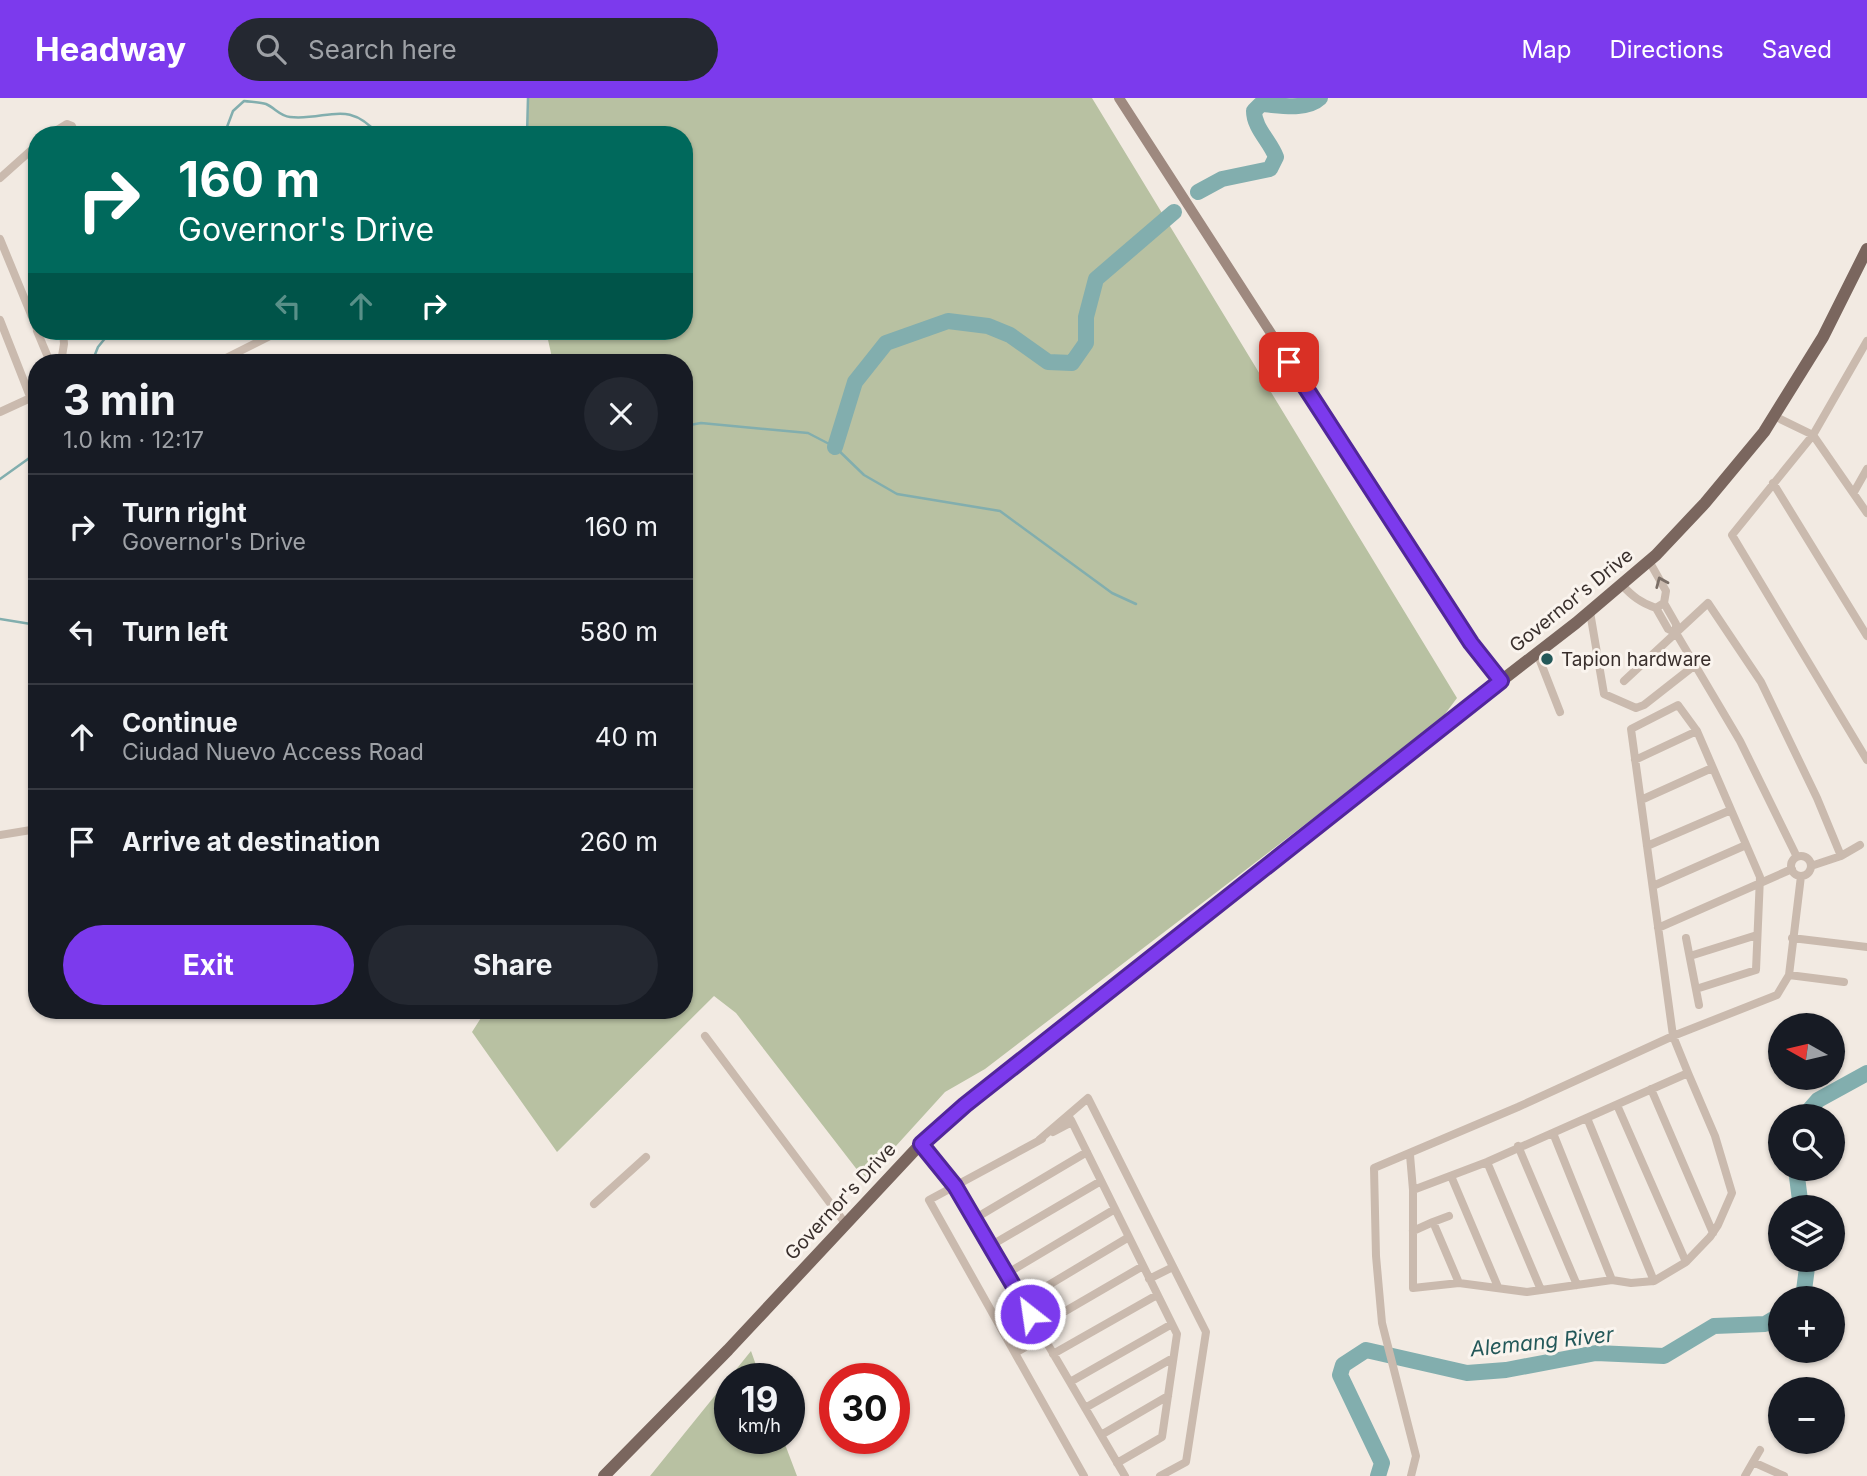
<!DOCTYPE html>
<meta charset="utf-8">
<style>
body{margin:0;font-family:Inter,sans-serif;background:#242831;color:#f1f3f6;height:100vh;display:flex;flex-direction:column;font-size:26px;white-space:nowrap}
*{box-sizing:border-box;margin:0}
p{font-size:23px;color:#9ea1a6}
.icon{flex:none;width:38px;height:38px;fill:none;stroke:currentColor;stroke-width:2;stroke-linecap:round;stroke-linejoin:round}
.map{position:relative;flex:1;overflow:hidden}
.panel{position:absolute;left:28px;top:256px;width:665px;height:665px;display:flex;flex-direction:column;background:#171b24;border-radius:28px;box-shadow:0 2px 5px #0004}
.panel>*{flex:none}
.hud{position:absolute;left:28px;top:28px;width:665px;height:214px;border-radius:28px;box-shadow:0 2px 5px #0004;background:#00695c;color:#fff;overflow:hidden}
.needle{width:46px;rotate:278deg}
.controls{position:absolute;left:1768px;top:915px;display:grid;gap:14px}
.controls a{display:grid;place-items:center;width:77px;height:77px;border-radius:50%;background:#171b24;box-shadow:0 2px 5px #0004;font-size:35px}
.speed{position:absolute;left:714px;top:1265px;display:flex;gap:14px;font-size:35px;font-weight:700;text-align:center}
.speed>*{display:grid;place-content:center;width:91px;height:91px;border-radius:50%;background:#171b24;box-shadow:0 2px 5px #0004;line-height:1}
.speed small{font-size:18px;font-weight:400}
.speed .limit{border:10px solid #d22;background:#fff;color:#111}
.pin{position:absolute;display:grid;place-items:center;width:60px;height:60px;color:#fff;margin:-30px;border-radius:14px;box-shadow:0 4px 10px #0006}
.me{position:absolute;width:77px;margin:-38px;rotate:330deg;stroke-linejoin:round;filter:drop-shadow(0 0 5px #0008)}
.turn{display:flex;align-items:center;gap:24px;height:147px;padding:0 35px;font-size:32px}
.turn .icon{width:91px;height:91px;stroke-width:2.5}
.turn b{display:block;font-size:49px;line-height:60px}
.lanes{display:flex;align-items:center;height:66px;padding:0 35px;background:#0003;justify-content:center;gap:35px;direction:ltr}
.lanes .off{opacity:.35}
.round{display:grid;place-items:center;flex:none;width:74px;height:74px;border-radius:37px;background:#242831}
.headline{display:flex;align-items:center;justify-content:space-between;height:119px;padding:0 35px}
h1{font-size:42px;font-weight:700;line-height:52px}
.button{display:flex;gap:14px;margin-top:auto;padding:14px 35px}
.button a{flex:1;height:80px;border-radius:42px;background:#7c3aed;color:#fff;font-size:28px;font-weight:700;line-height:80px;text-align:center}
.button a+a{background:#242831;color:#f1f3f6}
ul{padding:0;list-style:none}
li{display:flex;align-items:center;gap:21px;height:105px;padding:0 35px;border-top:2px solid #363941}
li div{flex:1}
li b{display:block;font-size:26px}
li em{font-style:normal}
header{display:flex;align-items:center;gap:42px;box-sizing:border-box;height:98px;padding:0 35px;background:#7c3aed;color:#fff}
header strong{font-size:33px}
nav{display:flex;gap:38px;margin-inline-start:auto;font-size:24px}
.search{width:490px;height:63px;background:#242831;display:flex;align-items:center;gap:18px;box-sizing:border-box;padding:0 24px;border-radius:38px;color:#9ea1a6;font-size:26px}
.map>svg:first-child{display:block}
.green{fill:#b8c1a2}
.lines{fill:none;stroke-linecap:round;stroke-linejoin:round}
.stream{stroke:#82aeae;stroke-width:2.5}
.river{stroke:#82aeae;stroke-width:16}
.street{stroke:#cabaae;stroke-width:8}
.secondary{stroke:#9e897f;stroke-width:10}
.primary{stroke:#7a665e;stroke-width:12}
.oneway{stroke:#7a6e66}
.route-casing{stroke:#51269a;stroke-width:18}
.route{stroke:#7c3aed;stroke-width:12}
.poi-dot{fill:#235859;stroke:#faf4ee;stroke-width:2.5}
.labels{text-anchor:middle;stroke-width:6;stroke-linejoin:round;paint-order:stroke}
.street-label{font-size:19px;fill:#392f2c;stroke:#faf4ee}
.poi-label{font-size:19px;fill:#392f2c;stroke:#faf4ee;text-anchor:start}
.water-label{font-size:21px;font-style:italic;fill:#235859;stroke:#faf4ee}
</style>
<header>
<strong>Headway</strong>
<div class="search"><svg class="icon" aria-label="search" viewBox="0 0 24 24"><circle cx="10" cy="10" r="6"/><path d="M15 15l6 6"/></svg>Search here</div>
<nav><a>Map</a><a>Directions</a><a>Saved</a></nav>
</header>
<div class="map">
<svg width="1867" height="1378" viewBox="0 0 1867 1378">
<rect width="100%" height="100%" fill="#f2eae2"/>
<!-- green -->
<path class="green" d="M529 0H1092L1457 600 1439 624 985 971 945 994 865 1082 736 915 714 898 557 1054 472 934 486 912H684V264H553L546 233H684V37H527Z
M751 1253 761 1281H730V1340L783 1341 797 1378H650Z"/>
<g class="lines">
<!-- stream -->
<path class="stream" d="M224 37 233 13 244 3C251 4 260 4 266 6 275 10 280 18 290 19 328 23 347 0 379 37
M527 37 528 0
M92 264 98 249 111 233
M684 328 701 325 808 335 835 349 864 377 897 396 1000 413 1112 495 1136 506
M0 381 28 361 37 351
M0 521 37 527"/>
<!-- river -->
<path class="river" d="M1198 94 1222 81 1270 71 1276 59C1270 43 1254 30 1254 13L1261 6C1279 7 1306 13 1320 0
M835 349 855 284 886 245 948 223 988 228 1010 237 1048 264 1072 265 1086 245V219L1096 181 1174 114
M1804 1018 1818 1002 1867 975
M1796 1071 1801 1110
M1803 1200 1808 1162
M1378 1378 1382 1365 1340 1277 1343 1267 1366 1252 1467 1275 1506 1272 1596 1255 1664 1258 1714 1228 1765 1226 1780 1217"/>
<!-- street -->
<path class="street" d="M49 37 67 26 72 28 76 37
M0 80 37 47
M0 141 37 231
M0 222 31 301
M37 233 50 264
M61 264 64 246 63 233
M218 264 280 233
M0 314 37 297
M1774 318 1813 337 1867 243
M1773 385 1867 538
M1854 394 1867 371
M1867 415 1813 337 1732 437 1867 662
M1622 487C1632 498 1641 505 1656 510L1664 505 1666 493 1649 463
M1664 505 1676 526V535L1740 643 1797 759
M1656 510 1668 531 1676 535
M1590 514 1604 596 1636 610 1644 607 1695 567
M1537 555 1560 614
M1624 583 1708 505 1761 584 1817 700 1841 758 1811 768
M1635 662 1697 633
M1641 702 1712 670
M0 737 37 731
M1647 748 1731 712
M1841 758 1860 747
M1791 768a10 10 0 1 1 20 0a10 10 0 1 1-20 0Z
M1653 788 1746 747
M1658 830 1792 771
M1686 840 1699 907
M1792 840 1867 849
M1690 858 1757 837
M1789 877 1844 884
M705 938 845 1125
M1688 975 1715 1038 1732 1095 1718 1127 1710 1139 1686 1164 1654 1183 1631 1185 1612 1182 1527 1194 1459 1185 1413 1190V1092L1487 1064 1688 975 1673 938 1631 631 1678 607 1697 633 1760 779 1756 872 1696 891
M1651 991 1713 1135
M1617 1007 1686 1164
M1587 1020 1654 1183
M1071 1022 1177 1236 1162 1339 1117 1365
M1053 1034 1072 1024
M1553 1035 1612 1182
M1042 1041 929 1102 1084 1378
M1039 1042 1088 1000 1206 1234 1186 1364 1160 1378
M921 1046 955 1088 1125 1378
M1518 1048 1577 1187
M1410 1057 1413 1092
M1487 1064 1541 1192
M1451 1078 1498 1189
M594 1106 646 1059
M974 1121 1087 1054
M1433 1124 1449 1118
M1413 1133 1433 1124 1459 1185
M990 1148 1101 1083
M1006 1176 1115 1111
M1149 1181 1173 1169
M1022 1203 1129 1139
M1038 1229 1143 1168
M1015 1255 1043 1239
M1053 1256 1157 1197
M1070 1284 1172 1226
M1085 1310 1173 1260
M1101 1337 1168 1298
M1760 1352 1753 1364 1784 1378
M1411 1378 1416 1358 1382 1225 1376 1158 1374 1070 1518 1009 1673 938 1777 897 1789 877 1801 778
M1745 1378 1753 1364"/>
<!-- secondary -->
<path class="secondary" d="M1119 0 1471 545 1501 583"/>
<!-- primary -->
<path class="primary" d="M604 1378 728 1252 930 1036 1461 614 1576 525 1656 457 1705 405 1764 334 1823 239 1867 151"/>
</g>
<!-- one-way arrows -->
<defs><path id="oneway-chevron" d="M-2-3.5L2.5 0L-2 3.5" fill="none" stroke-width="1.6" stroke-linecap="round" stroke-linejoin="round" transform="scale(1.75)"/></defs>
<use class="oneway" href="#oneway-chevron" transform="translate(1661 484) rotate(-113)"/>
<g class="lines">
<!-- route casing -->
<g class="route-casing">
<path id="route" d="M1030 1216 955 1088 921 1046 965 1007 1501 583 1471 545 1289 264"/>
</g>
<!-- route -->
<use href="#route" class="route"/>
</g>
<!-- markers -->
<circle class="poi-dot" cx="1547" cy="561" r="7"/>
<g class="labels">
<!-- street labels -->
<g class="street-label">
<text transform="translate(1571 502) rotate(-39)" y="7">Governor's Drive</text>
<text transform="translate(840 1103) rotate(-47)" y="7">Governor's Drive</text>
</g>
<!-- poi labels -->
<g class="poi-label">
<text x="1561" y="568">Tapion hardware</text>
</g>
<!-- water labels -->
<g class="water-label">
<text transform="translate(1542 1244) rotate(-6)" y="7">Alemang River</text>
</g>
</g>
</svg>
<div class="controls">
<a><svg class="needle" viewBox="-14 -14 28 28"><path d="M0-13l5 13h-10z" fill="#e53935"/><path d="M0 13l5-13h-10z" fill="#9ea1a6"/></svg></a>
<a><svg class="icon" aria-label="search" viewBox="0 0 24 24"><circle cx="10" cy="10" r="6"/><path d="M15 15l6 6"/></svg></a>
<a><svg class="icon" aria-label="layers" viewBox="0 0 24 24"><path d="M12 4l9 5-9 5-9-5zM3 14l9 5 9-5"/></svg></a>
<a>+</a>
<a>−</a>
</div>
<div class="speed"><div>19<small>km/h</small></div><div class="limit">30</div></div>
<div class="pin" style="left:1289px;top:264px;background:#d93025"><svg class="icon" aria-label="arrive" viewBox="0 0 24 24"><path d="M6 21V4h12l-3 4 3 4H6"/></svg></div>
<svg class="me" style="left:1030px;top:1216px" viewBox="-20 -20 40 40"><circle r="17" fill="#7c3aed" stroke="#fff" stroke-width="3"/><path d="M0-11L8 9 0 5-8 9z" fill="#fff"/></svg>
<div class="hud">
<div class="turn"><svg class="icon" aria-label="right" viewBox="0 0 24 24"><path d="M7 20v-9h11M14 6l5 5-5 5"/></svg><div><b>160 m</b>Governor's Drive</div></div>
<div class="lanes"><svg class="icon off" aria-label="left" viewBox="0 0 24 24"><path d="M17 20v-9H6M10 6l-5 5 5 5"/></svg><svg class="icon off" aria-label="ahead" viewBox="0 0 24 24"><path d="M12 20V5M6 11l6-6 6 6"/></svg><svg class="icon" aria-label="right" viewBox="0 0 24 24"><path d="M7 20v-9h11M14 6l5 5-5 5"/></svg></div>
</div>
<section class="panel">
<div class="headline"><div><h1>3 min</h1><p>1.0 km · 12:17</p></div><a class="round"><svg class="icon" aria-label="close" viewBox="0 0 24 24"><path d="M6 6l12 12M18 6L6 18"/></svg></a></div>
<ul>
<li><svg class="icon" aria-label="right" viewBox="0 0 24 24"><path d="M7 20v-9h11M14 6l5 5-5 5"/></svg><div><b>Turn right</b><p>Governor's Drive</p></div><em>160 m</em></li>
<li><svg class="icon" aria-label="left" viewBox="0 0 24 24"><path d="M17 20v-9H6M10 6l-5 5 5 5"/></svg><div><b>Turn left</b></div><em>580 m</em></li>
<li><svg class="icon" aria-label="ahead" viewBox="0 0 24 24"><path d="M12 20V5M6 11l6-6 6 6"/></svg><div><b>Continue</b><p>Ciudad Nuevo Access Road</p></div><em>40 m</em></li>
<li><svg class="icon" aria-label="arrive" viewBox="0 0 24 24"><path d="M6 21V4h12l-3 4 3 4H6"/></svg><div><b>Arrive at destination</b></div><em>260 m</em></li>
</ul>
<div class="button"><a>Exit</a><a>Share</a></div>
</section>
</div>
